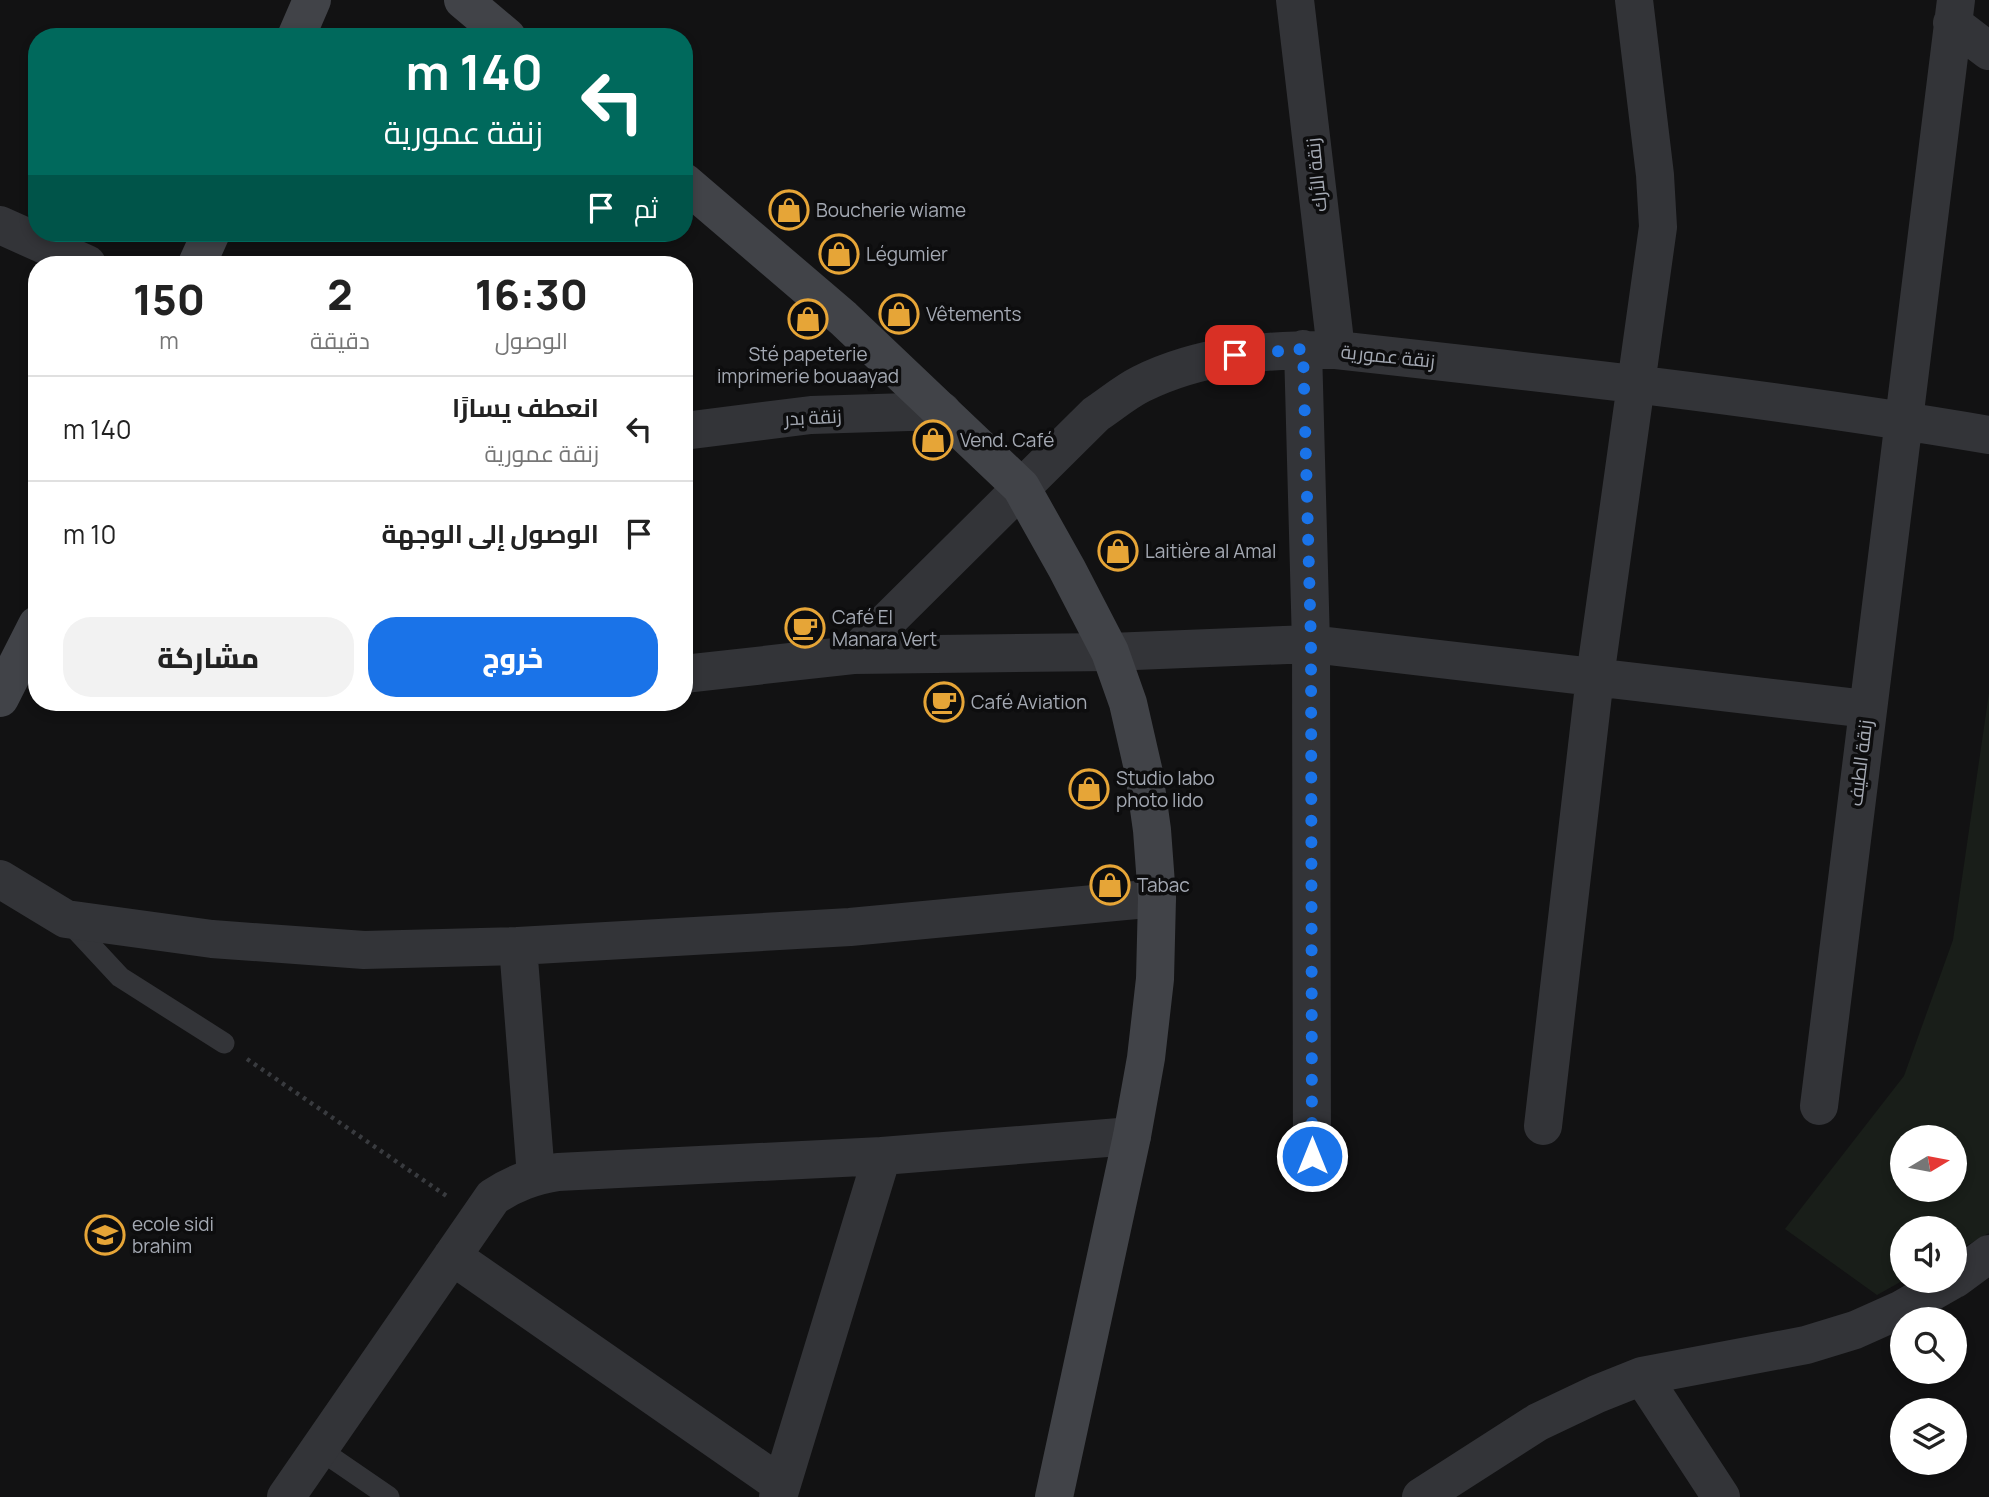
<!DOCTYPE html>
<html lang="ar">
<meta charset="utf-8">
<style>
body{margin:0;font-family:Manrope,Cairo,sans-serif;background:#f2f2f2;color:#222;direction:rtl;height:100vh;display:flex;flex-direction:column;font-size:26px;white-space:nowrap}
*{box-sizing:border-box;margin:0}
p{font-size:23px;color:#767676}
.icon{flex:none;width:38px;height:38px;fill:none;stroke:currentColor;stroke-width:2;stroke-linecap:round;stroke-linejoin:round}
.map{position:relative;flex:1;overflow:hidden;direction:ltr}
.details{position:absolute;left:28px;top:256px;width:665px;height:455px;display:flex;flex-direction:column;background:#fff;border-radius:28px;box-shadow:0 4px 10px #0003;direction:rtl}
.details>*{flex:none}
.guide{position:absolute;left:28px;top:28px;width:665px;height:214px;border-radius:28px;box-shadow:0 4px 10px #0003;direction:rtl;background:#00695c;color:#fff;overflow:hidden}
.needle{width:46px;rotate:80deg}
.controls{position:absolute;left:1890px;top:1125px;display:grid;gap:14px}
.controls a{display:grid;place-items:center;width:77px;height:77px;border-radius:50%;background:#fff;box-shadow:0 4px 10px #0003;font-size:35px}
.pin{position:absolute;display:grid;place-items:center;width:60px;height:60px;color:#fff;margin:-30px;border-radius:14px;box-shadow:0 4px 10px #0006}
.me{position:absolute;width:77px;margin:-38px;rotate:0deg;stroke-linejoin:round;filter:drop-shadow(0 0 5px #0008)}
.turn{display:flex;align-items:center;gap:24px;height:147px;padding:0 35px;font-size:32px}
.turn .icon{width:91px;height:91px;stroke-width:2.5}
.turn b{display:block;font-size:49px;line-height:60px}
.then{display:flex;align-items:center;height:66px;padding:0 35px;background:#0003;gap:14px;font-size:26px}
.eta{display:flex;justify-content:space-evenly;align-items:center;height:119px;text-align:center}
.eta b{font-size:42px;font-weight:800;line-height:49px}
.button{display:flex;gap:14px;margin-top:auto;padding:14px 35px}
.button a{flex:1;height:80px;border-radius:28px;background:#1a73e8;color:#fff;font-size:28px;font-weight:800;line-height:80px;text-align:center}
.button a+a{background:#f2f2f2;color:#222}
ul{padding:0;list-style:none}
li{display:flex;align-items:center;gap:21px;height:105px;padding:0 35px;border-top:2px solid #e0e0e0}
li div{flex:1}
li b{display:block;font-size:26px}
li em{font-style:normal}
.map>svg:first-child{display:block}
.green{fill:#191e19;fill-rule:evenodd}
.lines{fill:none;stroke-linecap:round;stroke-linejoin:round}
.path{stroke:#393b3f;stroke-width:4.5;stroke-dasharray:3.5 5;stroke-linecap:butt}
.lane{stroke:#333438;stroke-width:21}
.street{stroke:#333438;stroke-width:38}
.secondary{stroke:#414348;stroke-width:38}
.route{stroke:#1a73e8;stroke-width:12;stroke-dasharray:0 21.6}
.labels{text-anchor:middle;stroke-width:7;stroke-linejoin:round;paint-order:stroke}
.street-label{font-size:19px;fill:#a4a9b3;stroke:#0d0d0e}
.poi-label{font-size:19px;fill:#a4a9b3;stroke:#0d0d0e;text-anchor:start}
</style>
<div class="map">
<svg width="1989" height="1497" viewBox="0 0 1989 1497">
<rect width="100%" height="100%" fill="#121213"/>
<!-- green -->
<path class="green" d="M1989 693V1233L1955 1252V1228H1902V1281L1877 1295 1785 1229 1904 1076 1953 940ZM1902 1138H1955V1190H1902Z"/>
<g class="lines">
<!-- path -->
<path class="path" d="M247 1059 448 1197"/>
<!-- lane -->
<path class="lane" d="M67 920 120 977 224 1043
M319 1449 389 1497"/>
<!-- street -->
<path class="street" d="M1295 0 1336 350
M1952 23 1989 51
M0 225 87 264
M1303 349 1311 644 1312 1156
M684 431 811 415 942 411
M853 655 1096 414C1111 404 1125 392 1141 384 1201 354 1270 349 1336 350 1554 374 1772 398 1989 435
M684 674 853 655 1110 652 1311 644 1867 709
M0 879 66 919 212 939 364 950 518 946 850 927 1157 898
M518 946 536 1176
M1819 1106 1956 0
M1543 1126 1595 677 1658 227 1655 175 1634 0
M452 1256 780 1484
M1955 1279 1989 1254
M1642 1376 1721 1497
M286 1497 493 1197C514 1183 533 1176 558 1172L882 1156 1132 1136
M778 1497 882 1156
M1421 1497 1538 1422 1597 1394 1642 1376 1806 1345 1855 1330 1902 1309 1951 1281"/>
<!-- secondary -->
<path class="secondary" d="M463 0 507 37
M296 37 312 0
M684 182 843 318 1021 487 1067 569 1110 652 1128 703 1144 773 1152 830 1157 898 1155 979 1146 1058 1132 1136 1054 1497
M197 264 211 233
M0 698 37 625"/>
</g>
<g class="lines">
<!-- route -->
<path class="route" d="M1235 355 1303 349 1311 644 1312 1156"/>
</g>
<!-- icons -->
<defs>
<g id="shop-ring" transform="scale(2.0125)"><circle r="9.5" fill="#0d0d0e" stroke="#e6a537" stroke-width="1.5"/><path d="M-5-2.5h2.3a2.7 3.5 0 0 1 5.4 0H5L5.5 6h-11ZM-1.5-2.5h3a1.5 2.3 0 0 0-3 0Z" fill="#e6a537"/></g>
<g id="cafe-ring" transform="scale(2.0125)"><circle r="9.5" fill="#0d0d0e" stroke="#e6a537" stroke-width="1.5"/><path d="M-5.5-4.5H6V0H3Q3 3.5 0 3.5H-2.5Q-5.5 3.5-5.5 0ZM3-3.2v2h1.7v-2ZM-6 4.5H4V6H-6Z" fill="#e6a537"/></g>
<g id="school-ring" transform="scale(2.0125)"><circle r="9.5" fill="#0d0d0e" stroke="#e6a537" stroke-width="1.5"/><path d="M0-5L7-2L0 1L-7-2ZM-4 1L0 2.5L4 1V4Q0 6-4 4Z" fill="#e6a537"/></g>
</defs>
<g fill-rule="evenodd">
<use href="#shop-ring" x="789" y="210"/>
<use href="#shop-ring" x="839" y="254"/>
<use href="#shop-ring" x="899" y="314"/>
<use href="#shop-ring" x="808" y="319"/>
<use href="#shop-ring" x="933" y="440"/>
<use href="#shop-ring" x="1118" y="551"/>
<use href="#cafe-ring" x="805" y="628"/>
<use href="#cafe-ring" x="944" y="702"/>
<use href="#shop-ring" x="1089" y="789"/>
<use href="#shop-ring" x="1110" y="885"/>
<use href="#school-ring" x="105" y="1235"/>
</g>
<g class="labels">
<!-- street labels -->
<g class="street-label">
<text transform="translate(1316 175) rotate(-96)" y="7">زنقة الأرك</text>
<text transform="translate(1388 356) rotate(6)" y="7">زنقة عمورية</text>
<text transform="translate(813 417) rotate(-3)" y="7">زنقة بدر</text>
<text transform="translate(1860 763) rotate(-83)" y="7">زنقة الطيف</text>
</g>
<!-- poi labels -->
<g class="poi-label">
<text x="816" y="217">Boucherie wiame</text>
<text x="866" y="261">Légumier</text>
<text x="926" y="321">Vêtements</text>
<text x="808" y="361" text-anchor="middle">Sté papeterie<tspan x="808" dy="22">imprimerie bouaayad</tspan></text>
<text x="960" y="447">Vend. Café</text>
<text x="1145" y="558">Laitière al Amal</text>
<text x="832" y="624">Café El<tspan x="832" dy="22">Manara Vert</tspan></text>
<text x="971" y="709">Café Aviation</text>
<text x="1116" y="785">Studio labo<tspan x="1116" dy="22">photo lido</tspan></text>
<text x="1137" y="892">Tabac</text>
<text x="132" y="1231">ecole sidi<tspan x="132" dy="22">brahim</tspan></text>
</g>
</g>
</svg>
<div class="controls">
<a><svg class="needle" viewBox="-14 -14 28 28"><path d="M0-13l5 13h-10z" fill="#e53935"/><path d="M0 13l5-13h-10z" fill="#767676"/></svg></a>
<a><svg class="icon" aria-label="sound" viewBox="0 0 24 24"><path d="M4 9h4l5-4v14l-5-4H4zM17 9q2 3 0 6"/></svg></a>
<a><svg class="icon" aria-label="search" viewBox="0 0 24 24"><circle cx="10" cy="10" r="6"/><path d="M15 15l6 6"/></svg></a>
<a><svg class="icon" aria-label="layers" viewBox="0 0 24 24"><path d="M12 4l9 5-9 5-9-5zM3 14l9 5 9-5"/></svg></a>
</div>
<div class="pin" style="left:1235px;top:355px;background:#d93025"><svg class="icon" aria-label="arrive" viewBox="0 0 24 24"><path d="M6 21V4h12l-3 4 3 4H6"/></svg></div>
<svg class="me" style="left:1312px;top:1156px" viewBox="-20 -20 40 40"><circle r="17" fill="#1a73e8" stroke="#fff" stroke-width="3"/><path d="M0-11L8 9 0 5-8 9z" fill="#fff"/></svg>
<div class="guide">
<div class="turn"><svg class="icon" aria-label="left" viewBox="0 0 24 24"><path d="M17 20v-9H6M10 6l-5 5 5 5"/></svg><div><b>140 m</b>زنقة عمورية</div></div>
<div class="then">ثم<svg class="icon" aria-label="arrive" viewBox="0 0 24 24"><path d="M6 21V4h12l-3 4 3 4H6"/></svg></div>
</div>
<section class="details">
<div class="eta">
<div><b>16:30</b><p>الوصول</p></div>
<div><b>2</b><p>دقيقة</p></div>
<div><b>150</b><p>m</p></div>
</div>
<ul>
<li><svg class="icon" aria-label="left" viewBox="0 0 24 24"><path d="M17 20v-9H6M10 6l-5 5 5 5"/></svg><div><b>انعطف يسارًا</b><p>زنقة عمورية</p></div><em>140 m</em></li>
<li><svg class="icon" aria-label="arrive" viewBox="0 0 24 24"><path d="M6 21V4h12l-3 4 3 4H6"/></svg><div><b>الوصول إلى الوجهة</b></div><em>10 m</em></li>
</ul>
<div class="button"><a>خروج</a><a>مشاركة</a></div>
</section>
</div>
